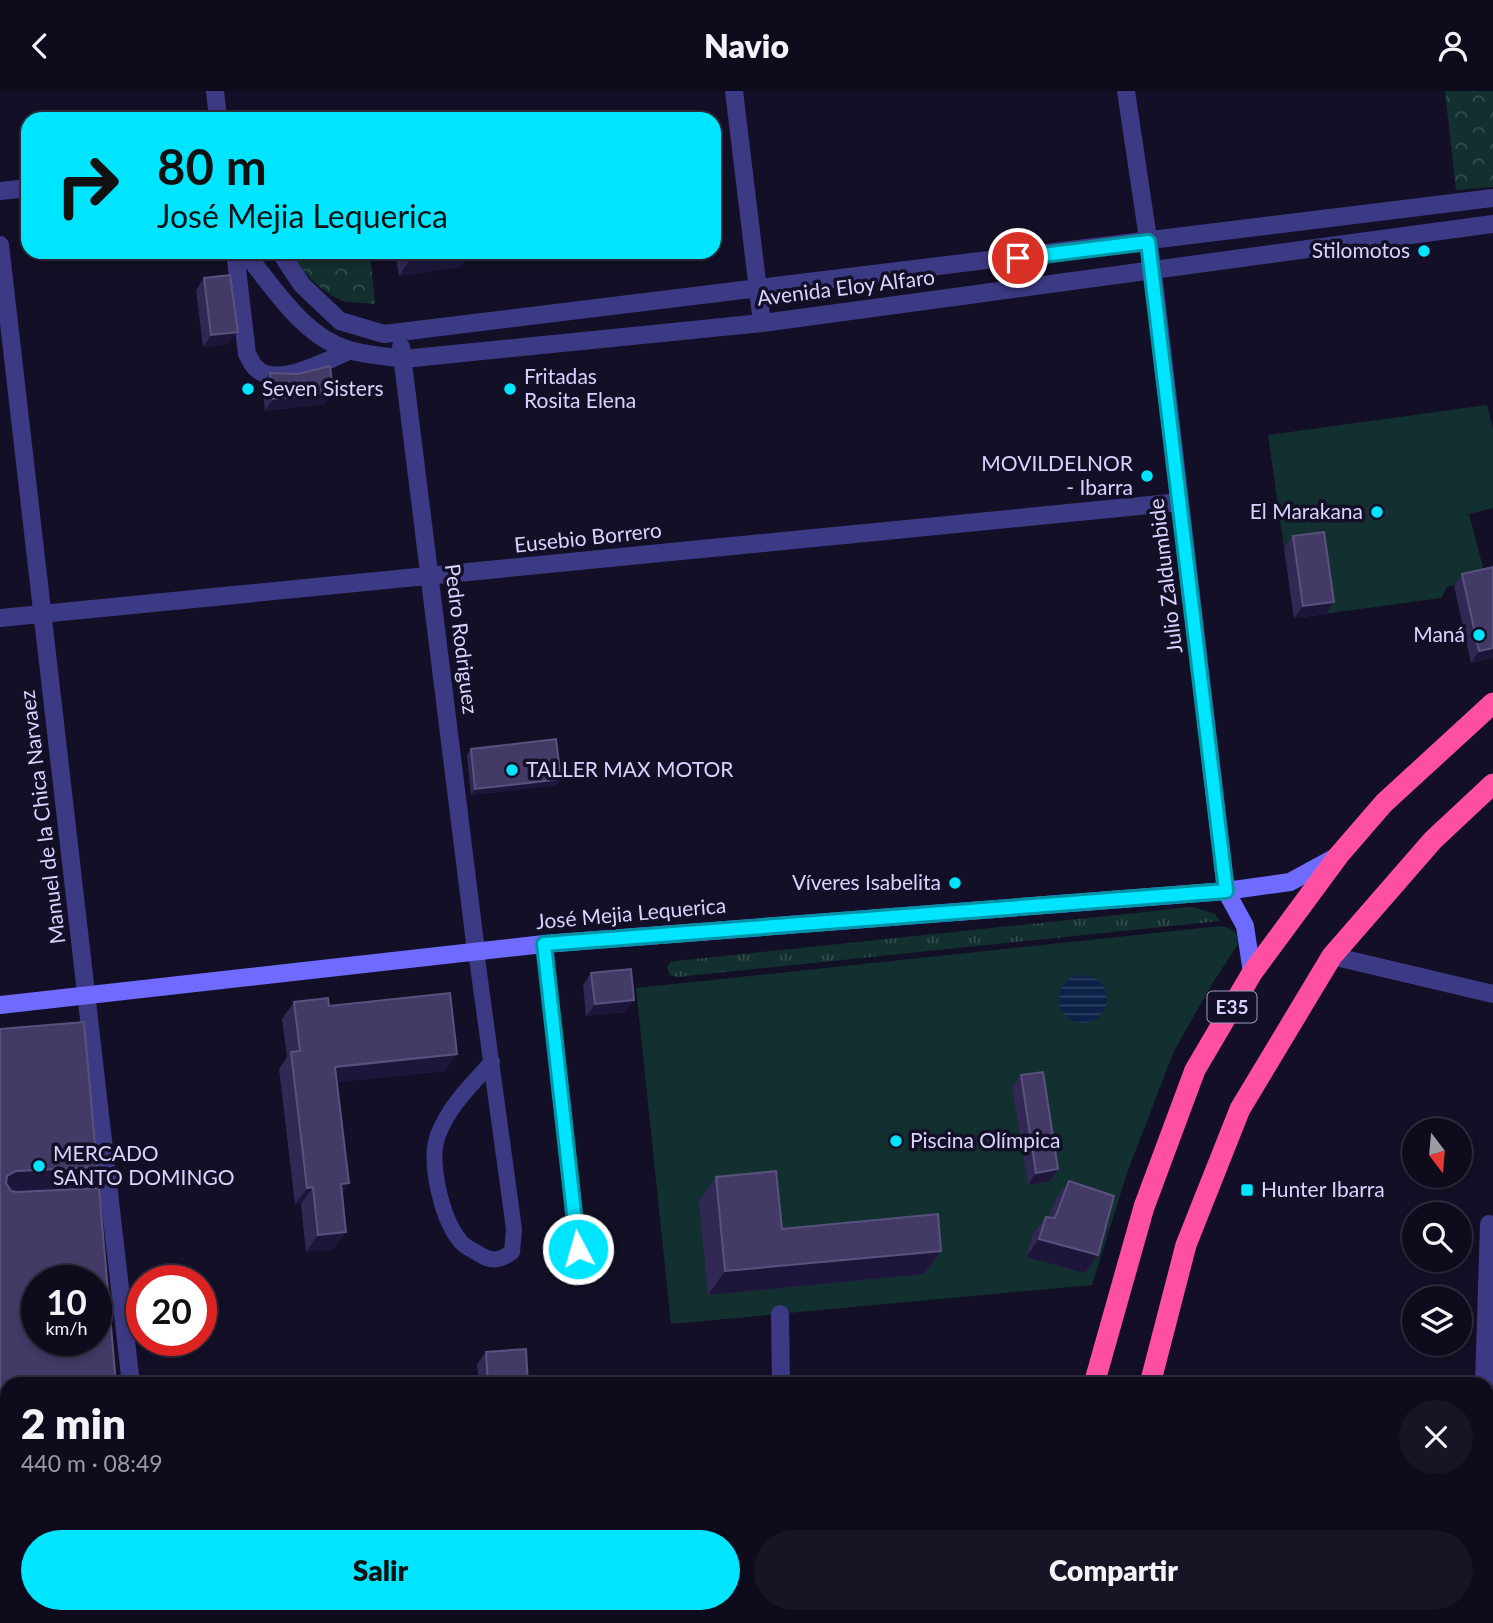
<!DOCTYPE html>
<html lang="es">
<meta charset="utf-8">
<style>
body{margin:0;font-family:Lato,sans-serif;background:#171425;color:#f1f3f6;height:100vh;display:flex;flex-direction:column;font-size:26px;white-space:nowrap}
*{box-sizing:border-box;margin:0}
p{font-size:23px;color:#9b9ba3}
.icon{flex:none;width:38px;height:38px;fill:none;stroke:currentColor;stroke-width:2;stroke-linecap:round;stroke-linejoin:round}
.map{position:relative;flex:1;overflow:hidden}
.side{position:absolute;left:0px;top:1286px;width:1494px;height:247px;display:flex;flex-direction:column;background:#0e0b1c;border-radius:21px 21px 0 0;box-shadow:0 4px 10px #0003,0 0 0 2px #2e2b3b}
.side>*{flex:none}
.banner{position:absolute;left:21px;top:21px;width:700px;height:147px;border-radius:21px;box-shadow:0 4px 10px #0003,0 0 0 2px #2e2b3b;background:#00e5ff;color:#111;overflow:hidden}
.needle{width:46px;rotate:164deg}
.buttons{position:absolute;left:1402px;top:1027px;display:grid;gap:14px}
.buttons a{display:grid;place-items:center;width:70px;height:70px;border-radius:50%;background:#0e0b1c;box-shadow:0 4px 10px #0003,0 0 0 2px #2e2b3b;font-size:35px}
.speed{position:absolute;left:21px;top:1174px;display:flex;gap:14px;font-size:35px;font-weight:700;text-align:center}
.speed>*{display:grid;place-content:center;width:91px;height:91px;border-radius:50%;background:#0e0b1c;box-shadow:0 4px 10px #0003,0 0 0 2px #2e2b3b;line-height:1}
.speed small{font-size:18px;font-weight:400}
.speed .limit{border:10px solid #d22;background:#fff;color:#111}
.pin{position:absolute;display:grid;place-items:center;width:60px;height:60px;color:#fff;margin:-30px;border:4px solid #fff;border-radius:50%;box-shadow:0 2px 7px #0007}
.me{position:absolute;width:77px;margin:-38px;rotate:354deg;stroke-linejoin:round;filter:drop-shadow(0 0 5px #0008)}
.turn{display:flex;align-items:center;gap:24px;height:147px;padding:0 21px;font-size:32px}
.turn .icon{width:91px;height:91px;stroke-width:2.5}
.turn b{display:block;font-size:49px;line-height:60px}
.round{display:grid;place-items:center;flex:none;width:74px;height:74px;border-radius:37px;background:#171425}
.overview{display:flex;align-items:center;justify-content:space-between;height:119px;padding:0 21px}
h1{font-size:42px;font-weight:800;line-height:52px}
.button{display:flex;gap:14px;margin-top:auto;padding:14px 21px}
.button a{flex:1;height:80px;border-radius:42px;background:#00e5ff;color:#111;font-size:28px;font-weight:800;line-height:80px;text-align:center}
.button a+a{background:#171425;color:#f1f3f6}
header{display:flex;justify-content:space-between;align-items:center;height:91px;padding:0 21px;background:#0e0b1c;font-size:32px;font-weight:800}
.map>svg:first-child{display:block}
.grass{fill:url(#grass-tufts)}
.park{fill:url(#park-crowns)}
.pitch{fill:#12302f}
.water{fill:url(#water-rules)}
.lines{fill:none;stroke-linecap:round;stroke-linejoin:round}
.lane{stroke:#3d3a85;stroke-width:16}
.street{stroke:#3d3a85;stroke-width:18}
.secondary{stroke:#6f6bff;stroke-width:18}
.highway{stroke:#ff4fa3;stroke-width:21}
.wall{fill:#312854}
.shaded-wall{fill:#1d163a}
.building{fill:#433a66;stroke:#5a527e;stroke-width:2;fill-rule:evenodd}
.route-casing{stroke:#0095a6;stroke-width:18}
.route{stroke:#00e5ff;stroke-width:12}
.poi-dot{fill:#00e5ff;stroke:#130f26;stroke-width:2.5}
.labels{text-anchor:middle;stroke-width:7;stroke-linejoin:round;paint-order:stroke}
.shield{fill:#130f26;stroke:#9e99be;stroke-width:2}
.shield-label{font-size:19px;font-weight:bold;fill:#d9d4ff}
.poi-label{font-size:21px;fill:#d9d4ff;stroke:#130f26;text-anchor:start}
.street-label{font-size:21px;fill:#d9d4ff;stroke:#130f26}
</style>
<header><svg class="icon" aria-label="back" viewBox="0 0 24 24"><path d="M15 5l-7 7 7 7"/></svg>Navio<svg class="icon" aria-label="person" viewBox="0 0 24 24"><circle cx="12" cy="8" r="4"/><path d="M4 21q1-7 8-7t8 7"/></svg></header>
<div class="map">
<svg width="1493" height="1532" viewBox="0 0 1493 1532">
<defs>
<pattern id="grass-tufts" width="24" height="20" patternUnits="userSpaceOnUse" patternTransform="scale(1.75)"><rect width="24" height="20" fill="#12302f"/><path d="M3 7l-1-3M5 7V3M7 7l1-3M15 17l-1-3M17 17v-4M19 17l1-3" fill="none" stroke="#344d4e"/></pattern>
<pattern id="park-crowns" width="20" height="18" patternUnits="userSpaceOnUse" patternTransform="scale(1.75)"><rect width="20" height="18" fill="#12302f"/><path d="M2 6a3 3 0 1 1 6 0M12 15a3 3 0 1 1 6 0" fill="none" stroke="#344d4e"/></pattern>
<pattern id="water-rules" width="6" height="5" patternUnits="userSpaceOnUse" patternTransform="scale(1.75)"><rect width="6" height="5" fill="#0c2248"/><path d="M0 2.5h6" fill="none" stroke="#2f4163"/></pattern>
</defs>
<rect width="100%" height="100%" fill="#130f26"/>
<!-- grass -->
<path class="grass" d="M1192 816 1215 823 1220 830 678 886 670 884 667 876 670 871 675 870Z"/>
<!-- park -->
<path class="park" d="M1445 0H1493V96L1456 99Z
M291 161H370L375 213C366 212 357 212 348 211 325 206 301 181 291 161Z"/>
<!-- pitch -->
<path class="pitch" d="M1487 314 1493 338V417L1469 423 1486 488 1447 496 1441 507 1294 527 1268 344Z
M1221 835C1233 837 1240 842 1237 855L1212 893 1174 960 1127 1082 1092 1194 671 1233 636 897Z"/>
<!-- water -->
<path class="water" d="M1059 908a24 24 0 1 1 48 0a24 24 0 1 1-48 0Z"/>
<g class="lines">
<!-- lane -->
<path class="lane" d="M544 853 578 1158
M476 860 514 1138 512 1161C500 1170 491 1171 479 1163 473 1159 465 1156 461 1151 442 1129 428 1071 438 1044 449 1015 472 993 492 971"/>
<!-- street -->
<path class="street" d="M215 0 218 28
M734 0 762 232
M1126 0 1153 181 1226 800
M0 100 28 97
M0 154 131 1293
M235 161 247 263C250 267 252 274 256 277 277 298 327 269 349 260
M244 161C274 196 303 246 349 259 366 264 385 265 403 268L762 232 1493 133
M280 161 302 194 340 230 384 243 1493 107
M401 256 476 860
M0 527 1180 411
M1332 865 1493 903
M780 1223 781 1293
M1484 1293 1489 1133
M1488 1307 1493 1306
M1488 1510V1526
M301 1526V1532
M540 1526 541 1532
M788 1526 789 1532"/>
<!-- secondary -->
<path class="secondary" d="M1226 800 1290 791 1336 766
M0 914 544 853 1226 800 1245 835 1252 882
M0 1350H7"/>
<!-- highway -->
<path class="highway" d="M1094 1293 1144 1116 1195 979 1252 882 1339 764 1384 712 1493 612
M1150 1293 1186 1154 1240 1018 1332 865 1433 749 1493 693
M1052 1532 1053 1526
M1103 1532 1104 1526"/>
</g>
<!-- wall -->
<path class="wall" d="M395 161H471L461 176 399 185Z
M204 187 229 253 203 256 196 199Z
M270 282 325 313 265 320 262 294Z
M1293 445 1334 511 1326 523 1294 527 1284 457Z
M1493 476V567L1471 572 1454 495 1462 483Z
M471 658 561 688 557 694 471 704 467 664Z
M591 882 626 921 586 925 583 894Z
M294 911 329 915 445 980 337 991 349 1092 342 1102 334 1158 306 1161 301 1113H295L279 978 287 966 282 928Z
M1021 984 1058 1078 1050 1090 1028 1094 1012 996Z
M716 1086 782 1138 941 1160 924 1183 708 1204 699 1110Z
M1069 1090 1098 1164 1085 1182 1026 1166 1033 1143 1046 1126H1049L1056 1108Z
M486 1261 528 1293H479L477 1273Z"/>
<!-- shaded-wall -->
<path class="shaded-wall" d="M456 161H471L461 176 399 185 411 167Z
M238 241 229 253 203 256 211 244Z
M333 301 325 313 265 320 273 308Z
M1334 511 1326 523 1294 527 1303 515Z
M1493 557V567L1471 572 1479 560Z
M561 688 557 694 471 704 475 698Z
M634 909 626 921 586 925 595 913Z
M457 963 445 980 323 993 335 976Z
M97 1076 81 1099 0 1103 7 1085 16 1080Z
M1058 1078 1050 1090 1028 1094 1036 1082Z
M349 1092 337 1108 341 1093Z
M313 1096 301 1113H295L307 1097Z
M346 1141 334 1158 306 1161 318 1144Z
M1039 1148 1098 1164 1085 1182 1026 1166Z
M941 1160 924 1183 708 1204 725 1180Z
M7 1307V1329L0 1330V1308Z"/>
<!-- building -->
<path class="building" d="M410 161H456L411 167Z
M230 184 238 241 211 244 204 187Z
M330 275 333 301 273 308 270 282 298 283Z
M1324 441 1334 511 1303 515 1293 445Z
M1493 476V557L1479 560 1462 483Z
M556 648 561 688 475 698 471 658Z
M631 878 634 909 595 913 591 882Z
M450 902 457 963 335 976 349 1092 341 1093 346 1141 318 1144 313 1096 307 1097 291 961 300 960 294 911 328 907 329 915Z
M84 931 97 1076 16 1080 7 1085 6 1092 11 1100 17 1101 99 1097 116 1293H7V1307L0 1308V938ZM37 1190H96V1250H37Z
M1043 981 1058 1078 1036 1082 1021 984Z
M776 1080 782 1138 938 1123 941 1160 725 1180 716 1086Z
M1069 1090 1114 1105 1098 1164 1039 1148 1046 1126 1055 1127Z
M526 1258 528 1293H488L486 1261Z"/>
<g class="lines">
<!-- route casing -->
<g class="route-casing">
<path id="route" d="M578 1158 544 853 1226 800 1148 151 1018 167"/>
</g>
<!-- route -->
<use href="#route" class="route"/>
</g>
<!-- markers -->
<g class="poi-dot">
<circle cx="1424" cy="160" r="7"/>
<circle cx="248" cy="298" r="7"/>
<circle cx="510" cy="298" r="7"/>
<circle cx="1147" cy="385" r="7"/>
<circle cx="1377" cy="421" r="7"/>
<circle cx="1479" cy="544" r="7"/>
<circle cx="512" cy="679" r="7"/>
<circle cx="955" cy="792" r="7"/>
<circle cx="896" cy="1050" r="7"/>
<circle cx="39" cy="1075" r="7"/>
<rect x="1240" y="1092" width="14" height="14" rx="3.5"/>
</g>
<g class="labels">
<!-- shield labels -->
<rect class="shield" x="1207.5" y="900.5" width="49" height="31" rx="5"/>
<g class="shield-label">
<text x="1232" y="923">E35</text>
</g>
<!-- poi labels -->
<g class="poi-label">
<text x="1410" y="167" text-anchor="end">Stilomotos</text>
<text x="524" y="293">Fritadas<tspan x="524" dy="24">Rosita Elena</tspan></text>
<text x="262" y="305">Seven Sisters</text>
<text x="1133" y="380" text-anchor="end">MOVILDELNOR<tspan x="1133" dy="24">- Ibarra</tspan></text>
<text x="1363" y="428" text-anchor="end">El Marakana</text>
<text x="1465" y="551" text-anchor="end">Maná</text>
<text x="526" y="686">TALLER MAX MOTOR</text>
<text x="941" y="799" text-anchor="end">Víveres Isabelita</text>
<text x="910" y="1057">Piscina Olímpica</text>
<text x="53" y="1070">MERCADO<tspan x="53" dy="24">SANTO DOMINGO</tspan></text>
<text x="1261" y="1106">Hunter Ibarra</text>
</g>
<!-- street labels -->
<g class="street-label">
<text transform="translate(846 197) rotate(-7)" y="7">Avenida Eloy Alfaro</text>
<text transform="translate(588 447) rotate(-6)" y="7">Eusebio Borrero</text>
<text transform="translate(1166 485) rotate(-97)" y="7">Julio Zaldumbide</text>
<text transform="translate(461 548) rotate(83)" y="7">Pedro Rodriguez</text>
<text transform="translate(43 726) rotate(-97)" y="7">Manuel de la Chica Narvaez</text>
<text transform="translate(631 823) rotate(-5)" y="7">José Mejia Lequerica</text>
</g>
</g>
</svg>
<div class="buttons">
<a><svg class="needle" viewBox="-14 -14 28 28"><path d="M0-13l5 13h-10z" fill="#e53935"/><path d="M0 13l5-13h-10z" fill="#9b9ba3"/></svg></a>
<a><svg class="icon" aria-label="search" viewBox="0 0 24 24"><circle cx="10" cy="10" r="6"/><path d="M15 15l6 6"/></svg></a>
<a><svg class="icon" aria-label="layers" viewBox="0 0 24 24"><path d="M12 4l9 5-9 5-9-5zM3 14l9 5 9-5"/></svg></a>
</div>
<div class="speed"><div>10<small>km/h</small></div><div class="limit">20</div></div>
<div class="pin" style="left:1018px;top:167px;background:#d93025"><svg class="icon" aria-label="arrive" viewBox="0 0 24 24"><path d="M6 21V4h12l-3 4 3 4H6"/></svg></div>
<svg class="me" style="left:578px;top:1158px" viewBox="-20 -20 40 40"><circle r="17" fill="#00e5ff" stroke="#fff" stroke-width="3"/><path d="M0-11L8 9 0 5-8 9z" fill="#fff"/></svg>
<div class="banner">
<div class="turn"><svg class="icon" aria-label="right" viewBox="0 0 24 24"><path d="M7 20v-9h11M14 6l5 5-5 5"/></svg><div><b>80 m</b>José Mejia Lequerica</div></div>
</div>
<section class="side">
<div class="overview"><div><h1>2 min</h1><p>440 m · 08:49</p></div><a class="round"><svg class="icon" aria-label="close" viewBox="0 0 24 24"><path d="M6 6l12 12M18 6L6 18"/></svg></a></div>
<div class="button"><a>Salir</a><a>Compartir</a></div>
</section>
</div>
